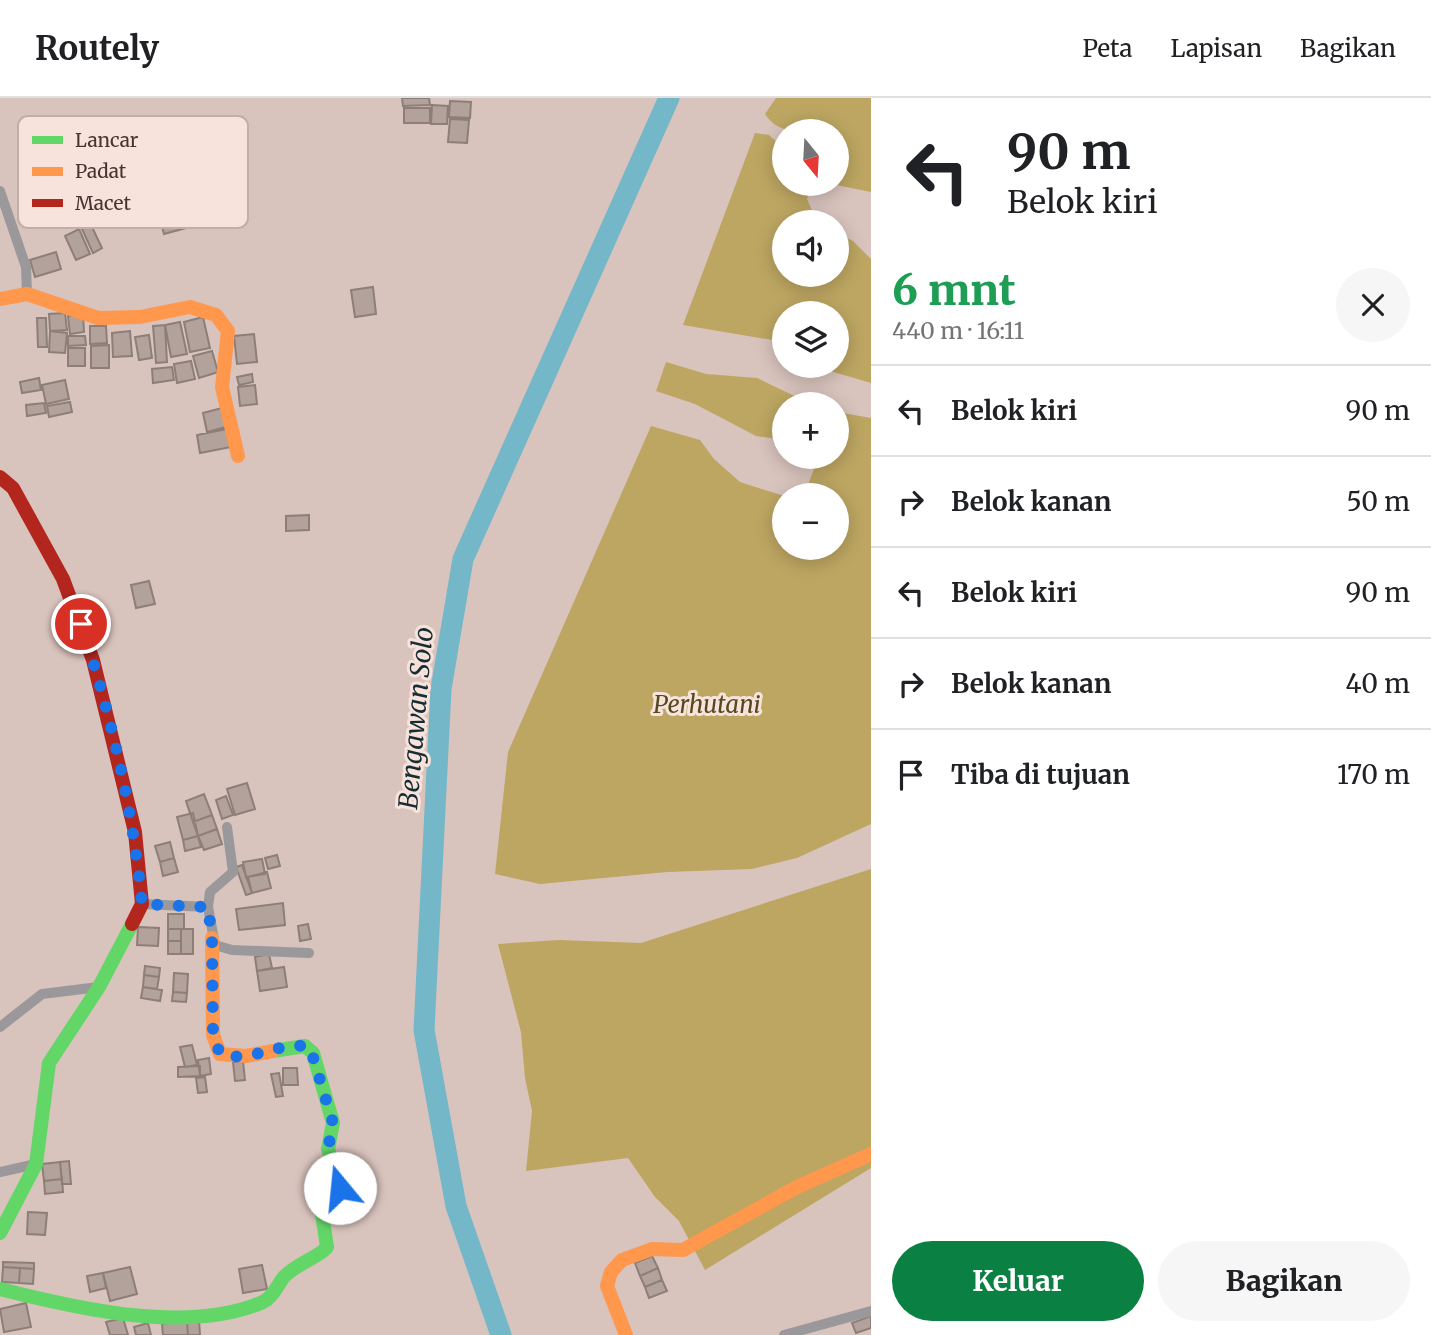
<!DOCTYPE html>
<html lang="id">
<meta charset="utf-8">
<style>
body{margin:0;font-family:Merriweather,serif;background:#f6f6f6;color:#202124;height:100vh;display:flex;flex-direction:column;font-size:26px;white-space:nowrap}
*{box-sizing:border-box;margin:0}
p{font-size:23px;color:#757577}
.icon{flex:none;width:38px;height:38px;fill:none;stroke:currentColor;stroke-width:2;stroke-linecap:round;stroke-linejoin:round}
.map{position:relative;flex:1;overflow:hidden}
.panel{display:flex;flex-direction:column;background:#fff;width:560px}
.panel>*{flex:none}
.top-card{background:#fff;color:#202124;overflow:hidden}
.needle{width:46px;rotate:162deg}
.controls{position:absolute;left:772px;top:21px;display:grid;gap:14px}
.controls a{display:grid;place-items:center;width:77px;height:77px;border-radius:50%;background:#fff;box-shadow:0 4px 18px #0003;font-size:35px}
.pin{position:absolute;display:grid;place-items:center;width:60px;height:60px;color:#fff;margin:-30px;border:4px solid #fff;border-radius:50%;box-shadow:0 2px 7px #0007}
.me{position:absolute;width:77px;margin:-38px;rotate:343deg;stroke-linejoin:round;filter:drop-shadow(0 0 5px #0008)}
.turn{display:flex;align-items:center;gap:24px;height:147px;padding:0 21px;font-size:32px}
.turn .icon{width:91px;height:91px;stroke-width:2.5}
.turn b{display:block;font-size:49px;line-height:60px}
.round{display:grid;place-items:center;flex:none;width:74px;height:74px;border-radius:37px;background:#f6f6f6}
.headline{display:flex;align-items:center;justify-content:space-between;height:119px;padding:0 21px}
h1{font-size:42px;font-weight:800;line-height:52px;color:#1e9e55}
.action{display:flex;gap:14px;margin-top:auto;padding:14px 21px}
.action a{flex:1;height:80px;border-radius:42px;background:#0b8043;color:#fff;font-size:28px;font-weight:800;line-height:80px;text-align:center}
.action a+a{background:#f6f6f6;color:#202124}
ul{padding:0;list-style:none}
li{display:flex;align-items:center;gap:21px;height:91px;padding:0 21px;border-top:2px solid #e0e0e0}
li div{flex:1}
li b{display:block;font-size:26px}
li em{font-style:normal}
header{display:flex;align-items:center;gap:42px;box-sizing:border-box;height:98px;padding:0 35px;background:#fff;border-bottom:2px solid #e0e0e0}
header strong{font-size:33px}
nav{display:flex;gap:38px;margin-inline-start:auto;font-size:24px}
main{display:flex;flex:1;min-height:0}
.map>svg:first-child{display:block}
.forest{fill:#bda662}
.lines{fill:none;stroke-linecap:round;stroke-linejoin:round}
.river{stroke:#74b7c8;stroke-width:21}
.building{fill:#b2a29b;stroke:#8d7e78;stroke-width:2}
.street{stroke:#9b989c;stroke-width:10}
.fast{stroke:#63d668;stroke-width:14}
.slow{stroke:#ff974d;stroke-width:14}
.jam{stroke:#b3261e;stroke-width:14}
.route{stroke:#1a73e8;stroke-width:12;stroke-dasharray:0 21.6}
.labels{text-anchor:middle;stroke-width:6;stroke-linejoin:round;paint-order:stroke}
.park-label{font-size:24px;font-style:italic;fill:#534a1e;stroke:#f8e2dc}
.water-label{font-size:26px;font-style:italic;fill:#152d33;stroke:#f8e2dc}
.key{fill:#f8e2dc;stroke:#c2aea8;stroke-width:2}
.key-label{font-size:19px;fill:#453430}
</style>
<header>
<strong>Routely</strong>
<nav><a>Peta</a><a>Lapisan</a><a>Bagikan</a></nav>
</header>
<main>
<div class="map">
<svg width="871" height="1237" viewBox="0 0 871 1237">
<rect width="100%" height="100%" fill="#d9c3bd"/>
<!-- forest -->
<path class="forest" d="M776 0H871V94L831 86H836V33C811 33 780 40 765 16Z
M755 35 769 37 784 51V86H812L807 101 817 124H784V177H836L837 135 853 143 871 161V285L813 268H836V215H784V250L772 242 683 227Z
M666 264 706 276 757 280 811 306H784V342L756 338 695 306 656 293Z
M837 314 871 320V726L797 760 752 771 667 774 540 786 495 776 508 654 651 328 700 342 714 361 740 384 784 398V450H836V397H786L806 392 816 366 809 359H836Z
M871 771V1070L705 1172 679 1123 655 1099 628 1060 526 1073 532 1013 525 980 521 934 498 846 559 842 641 845Z"/>
<g class="lines">
<!-- river -->
<path class="river" d="M501 1237 456 1108 424 932 441 591 463 461 669 0"/>
</g>
<!-- building -->
<path class="building" d="M402 0H429L430 7 403 8Z
M450 3 471 4 470 20 449 19Z
M432 7 448 8 447 26H431Z
M404 10H430V25H404Z
M450 21 469 22 467 45 448 44Z
M186 111 190 129 164 136 159 118Z
M91 127 102 150 93 155 82 131Z
M79 131 90 156 76 162 65 138Z
M56 154 61 171 35 179 30 162Z
M373 189 376 216 355 219 351 192Z
M65 215 67 232 50 233 49 216Z
M83 216 84 234 70 236 68 218Z
M203 219 210 250 190 254 184 224Z
M37 220H46L47 249H38Z
M180 224 187 256 171 259 165 227Z
M165 227 167 264 156 265 153 228Z
M90 228H106L107 245 90 246Z
M50 233 67 235 65 255 49 254Z
M130 233 132 258 113 259 112 235Z
M254 236 257 264 237 266 234 238Z
M149 237 152 260 139 262 135 239Z
M68 238H85L86 247 68 248Z
M109 247V270H91V248Z
M68 250H85V268H68Z
M212 253 218 274 199 280 193 258Z
M191 263 195 281 177 285 174 266Z
M172 269 174 282 153 285 152 271Z
M252 276 253 284 239 287 237 279Z
M39 280 41 292 22 295 20 284Z
M65 282 69 301 46 306 42 287Z
M255 287 257 306 240 308 238 289Z
M70 304 72 314 49 319 47 308Z
M44 305 46 315 27 318 26 307Z
M222 310 226 329 207 334 203 315Z
M227 331 231 349 200 355 197 337Z
M309 417V432L286 433V418Z
M149 483 155 506 136 510 131 487Z
M247 685 255 711 235 717 227 691Z
M204 696 212 717 193 724 186 703Z
M226 698 233 717 222 721 216 702Z
M193 715 198 738 183 742 177 719Z
M212 717 217 731 198 738 193 724Z
M217 731 222 746 204 752 198 738Z
M198 738 201 749 185 753 183 742Z
M170 744 174 760 160 764 155 748Z
M277 757 280 768 268 771 265 760Z
M174 760 178 774 163 778 160 764Z
M262 761 265 776 246 779 243 764Z
M242 767 252 795 246 797 236 769Z
M267 774 271 790 252 795 248 779Z
M283 805 285 827 239 832 236 811Z
M168 816H184V831H168Z
M308 826 311 841 300 843 298 828Z
M138 829 159 830 158 848 137 847Z
M168 831H181V843H168Z
M181 831H193V856H181Z
M168 843H181V856H168Z
M269 856 272 870 257 873 255 859Z
M145 868 160 870 159 879 144 877Z
M284 869 287 889 260 893 257 873Z
M174 875 188 876 187 895 173 894Z
M144 877 159 879 157 891 143 889Z
M143 889 162 892 160 903 141 900Z
M173 894 187 895 186 904 172 903Z
M192 947 197 967 185 969 180 949Z
M209 960 211 976 200 978 198 962Z
M243 963 245 982 235 983 233 964Z
M200 968V978L178 979V969Z
M283 970H297L298 987H283Z
M279 975 283 998 276 999 271 976Z
M205 979 207 994 198 995 196 980Z
M69 1063 71 1086H62L60 1064Z
M60 1064 62 1081 44 1083 42 1066Z
M62 1081 63 1094 45 1096 44 1083Z
M28 1114 47 1115 45 1137 27 1136Z
M652 1158 658 1170 640 1178 635 1165Z
M3 1164 34 1165V1171L3 1169Z
M262 1167 267 1191 243 1195 239 1171Z
M3 1169 20 1170 19 1185 2 1184Z
M130 1169 137 1196 110 1203 103 1175Z
M20 1170 34 1171 33 1186 19 1185Z
M658 1170 662 1182 645 1189 640 1178Z
M103 1175 106 1190 90 1194 87 1178Z
M662 1182 667 1193 649 1200 645 1189Z
M26 1205 31 1229 4 1234 0 1211Z
M871 1218V1230L856 1235 852 1225Z
M123 1220 128 1237H110L106 1224Z
M199 1222 200 1237H188L187 1223Z
M187 1223 188 1237H163L162 1226Z
M148 1225 151 1237H136L134 1229Z"/>
<g class="lines">
<!-- street -->
<path class="street" d="M0 93 26 169 27 196
M227 729 233 774 210 794 208 809 215 847 232 852 309 855
M142 806 208 809
M0 929 42 896 99 889
M0 1074 36 1066
M784 1237 871 1213"/>
<!-- fast -->
<path class="fast" d="M0 1135 36 1066 49 965 99 889 132 826
M0 1191C75 1210 189 1237 263 1204 273 1199 277 1188 283 1180 293 1168 310 1163 323 1153L327 1149 321 1109 340 1090 328 1051 333 1025 313 955 305 948 273 953"/>
<!-- slow -->
<path class="slow" d="M0 201 27 196 98 220 140 219 190 209 216 217 228 233 222 289 238 358
M212 840 213 937 220 956 246 958 273 953
M626 1237 607 1188 611 1174 622 1162 652 1151 683 1152 797 1089 871 1056"/>
<!-- jam -->
<path class="jam" d="M0 379 13 390 63 481 93 562 135 734 142 806 132 826"/>
</g>
<g class="lines">
<!-- route -->
<path class="route" d="M81 526C111 616 133 712 142 806L208 809 212 840 213 937 220 956C250 966 281 942 310 949L333 1025 328 1051 340 1090"/>
</g>
<g class="labels">
<!-- park labels -->
<g class="park-label">
<text x="707" y="615">Perhutani</text>
</g>
<!-- water labels -->
<g class="water-label">
<text transform="translate(416 620) rotate(-85)" y="9">Bengawan Solo</text>
</g>
</g>
<!-- legend -->
<rect x="18" y="18" width="230" height="112" rx="10" class="key"/>
<rect x="32" y="38" width="31" height="8" fill="#63d668"/>
<rect x="32" y="69" width="31" height="9" fill="#ff974d"/>
<rect x="32" y="101" width="31" height="8" fill="#b3261e"/>
<g class="key-label">
<text x="75" y="49">Lancar</text>
<text x="75" y="80">Padat</text>
<text x="75" y="112">Macet</text>
</g>
</svg>
<div class="controls">
<a><svg class="needle" viewBox="-14 -14 28 28"><path d="M0-13l5 13h-10z" fill="#e53935"/><path d="M0 13l5-13h-10z" fill="#757577"/></svg></a>
<a><svg class="icon" aria-label="sound" viewBox="0 0 24 24"><path d="M4 9h4l5-4v14l-5-4H4zM17 9q2 3 0 6"/></svg></a>
<a><svg class="icon" aria-label="layers" viewBox="0 0 24 24"><path d="M12 4l9 5-9 5-9-5zM3 14l9 5 9-5"/></svg></a>
<a>+</a>
<a>−</a>
</div>
<div class="pin" style="left:81px;top:526px;background:#d93025"><svg class="icon" aria-label="arrive" viewBox="0 0 24 24"><path d="M6 21V4h12l-3 4 3 4H6"/></svg></div>
<svg class="me" style="left:340px;top:1090px" viewBox="-20 -20 40 40"><circle r="19" fill="#fff"/><path d="M0-13L10 11 0 6-10 11z" fill="#1a73e8"/></svg>
</div>
<section class="panel">
<div class="top-card">
<div class="turn"><svg class="icon" aria-label="left" viewBox="0 0 24 24"><path d="M17 20v-9H6M10 6l-5 5 5 5"/></svg><div><b>90 m</b>Belok kiri</div></div>
</div>
<div class="headline"><div><h1>6 mnt</h1><p>440 m · 16:11</p></div><a class="round"><svg class="icon" aria-label="close" viewBox="0 0 24 24"><path d="M6 6l12 12M18 6L6 18"/></svg></a></div>
<ul>
<li><svg class="icon" aria-label="left" viewBox="0 0 24 24"><path d="M17 20v-9H6M10 6l-5 5 5 5"/></svg><div><b>Belok kiri</b></div><em>90 m</em></li>
<li><svg class="icon" aria-label="right" viewBox="0 0 24 24"><path d="M7 20v-9h11M14 6l5 5-5 5"/></svg><div><b>Belok kanan</b></div><em>50 m</em></li>
<li><svg class="icon" aria-label="left" viewBox="0 0 24 24"><path d="M17 20v-9H6M10 6l-5 5 5 5"/></svg><div><b>Belok kiri</b></div><em>90 m</em></li>
<li><svg class="icon" aria-label="right" viewBox="0 0 24 24"><path d="M7 20v-9h11M14 6l5 5-5 5"/></svg><div><b>Belok kanan</b></div><em>40 m</em></li>
<li><svg class="icon" aria-label="arrive" viewBox="0 0 24 24"><path d="M6 21V4h12l-3 4 3 4H6"/></svg><div><b>Tiba di tujuan</b></div><em>170 m</em></li>
</ul>
<div class="action"><a>Keluar</a><a>Bagikan</a></div>
</section>
</main>
